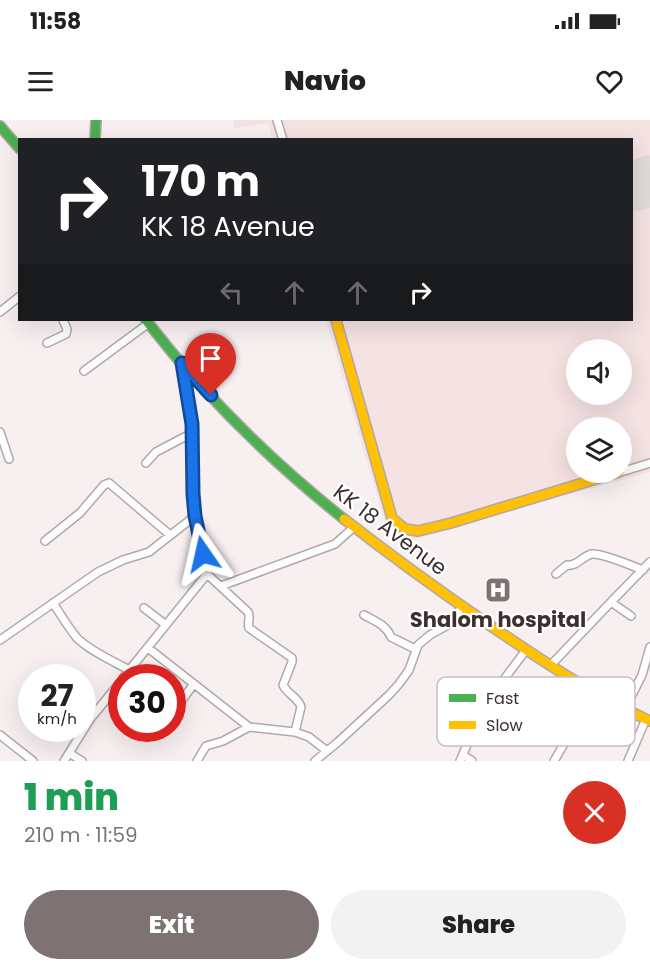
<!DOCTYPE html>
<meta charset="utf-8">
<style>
body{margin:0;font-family:Poppins,sans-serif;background:#f2f2f2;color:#222;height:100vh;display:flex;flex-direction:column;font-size:22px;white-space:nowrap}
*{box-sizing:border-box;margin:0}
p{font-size:20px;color:#767676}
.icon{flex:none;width:33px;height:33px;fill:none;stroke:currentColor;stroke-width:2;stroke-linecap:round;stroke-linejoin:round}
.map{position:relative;height:641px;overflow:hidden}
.details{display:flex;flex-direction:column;background:#fff;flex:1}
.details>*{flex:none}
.top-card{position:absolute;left:18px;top:18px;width:615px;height:183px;border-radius:0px;box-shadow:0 6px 24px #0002;background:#202124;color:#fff;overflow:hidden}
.buttons{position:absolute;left:566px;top:219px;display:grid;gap:12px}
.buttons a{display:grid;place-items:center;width:66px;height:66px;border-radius:50%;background:#fff;box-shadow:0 6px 24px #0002;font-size:30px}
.speed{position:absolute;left:18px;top:544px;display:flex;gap:12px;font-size:30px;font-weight:700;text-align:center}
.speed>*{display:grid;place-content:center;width:78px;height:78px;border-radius:50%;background:#fff;box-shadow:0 6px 24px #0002;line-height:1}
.speed small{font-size:15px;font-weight:400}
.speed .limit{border:9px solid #d22;background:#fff;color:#111}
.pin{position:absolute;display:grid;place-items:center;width:51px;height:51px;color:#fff;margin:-62px -26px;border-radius:50% 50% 50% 0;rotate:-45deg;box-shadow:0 0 6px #0007}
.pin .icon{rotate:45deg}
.me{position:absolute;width:66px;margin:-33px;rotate:349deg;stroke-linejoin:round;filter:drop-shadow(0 0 4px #0008)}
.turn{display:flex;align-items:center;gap:21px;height:126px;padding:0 24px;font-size:27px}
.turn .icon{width:78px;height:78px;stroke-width:2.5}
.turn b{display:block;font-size:42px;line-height:51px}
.lanes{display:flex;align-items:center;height:57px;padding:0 24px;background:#0003;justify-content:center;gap:30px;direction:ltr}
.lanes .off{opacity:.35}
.round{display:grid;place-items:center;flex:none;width:63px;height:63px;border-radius:32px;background:#f2f2f2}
.headline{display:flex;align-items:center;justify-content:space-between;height:102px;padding:0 24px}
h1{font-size:36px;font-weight:800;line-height:45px;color:#1e9e55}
.action{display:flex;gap:12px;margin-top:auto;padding:12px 24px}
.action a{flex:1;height:69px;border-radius:36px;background:#7e7273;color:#fff;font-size:24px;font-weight:800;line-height:69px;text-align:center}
.action a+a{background:#f2f2f2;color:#222}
.status{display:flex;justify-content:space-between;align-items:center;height:42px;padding:0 30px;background:#fff;direction:ltr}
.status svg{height:16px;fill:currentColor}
header{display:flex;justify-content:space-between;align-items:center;height:78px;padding:0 24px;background:#fff;font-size:27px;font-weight:800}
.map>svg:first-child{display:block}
.built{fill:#f5e2e3;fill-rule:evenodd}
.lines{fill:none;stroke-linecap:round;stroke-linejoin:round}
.runway{stroke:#e0dbdb;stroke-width:51}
.street-casing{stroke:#b2a8a8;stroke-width:10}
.fast-casing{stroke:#b2a8a8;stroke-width:12}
.slow-casing{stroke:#b2a8a8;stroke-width:12}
.street{stroke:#fefdfd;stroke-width:7}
.fast{stroke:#4caf50;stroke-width:9}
.slow{stroke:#ffc107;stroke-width:9}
.route-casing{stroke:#114b97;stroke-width:15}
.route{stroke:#1a73e8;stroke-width:10}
.labels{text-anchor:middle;stroke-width:4.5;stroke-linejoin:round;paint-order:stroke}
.street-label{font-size:21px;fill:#3d2e30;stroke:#fff}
.poi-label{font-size:21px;font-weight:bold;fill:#3d2e30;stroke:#fff}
.key{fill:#fff;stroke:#c5c0c1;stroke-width:1.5}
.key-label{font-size:16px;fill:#3d2e30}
</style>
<div class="status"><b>11:58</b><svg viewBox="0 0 49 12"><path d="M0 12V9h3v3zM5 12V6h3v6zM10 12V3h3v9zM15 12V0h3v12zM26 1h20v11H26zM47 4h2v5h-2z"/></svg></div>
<header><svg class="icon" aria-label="menu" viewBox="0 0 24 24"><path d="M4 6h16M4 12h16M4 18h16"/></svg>Navio<svg class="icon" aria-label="heart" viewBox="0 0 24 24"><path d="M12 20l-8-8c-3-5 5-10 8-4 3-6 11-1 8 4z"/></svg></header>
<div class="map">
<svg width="650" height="641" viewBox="0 0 650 641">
<rect width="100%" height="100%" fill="#f8f0f0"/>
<!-- built -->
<path class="built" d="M233 0H650V352L497 395 408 422 387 408 368 346 326 200H632V20H273L268 3 234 8ZM576 230H621V274H576ZM576 308H621V352H576Z"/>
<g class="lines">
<!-- runway -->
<path class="runway" d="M634 66 650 61"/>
<!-- street casing -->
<g class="street-casing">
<path id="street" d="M277 0 283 20
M0 192 20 176
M47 223 66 214 67 209 63 200
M182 244 192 304 193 374 195 396 207 454 248 492C251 497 247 503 249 508L292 538V542L283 565C287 574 299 578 301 587L295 612
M84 251 149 203
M0 312 9 339
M146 343 156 332 192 313
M621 352 650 343
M45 421 80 393 104 365 109 363 170 415
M556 454 567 445C577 447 582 436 592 434 603 433 632 446 643 450
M221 466 335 424 354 407
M611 482 631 496
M53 483C61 495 68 507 77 518 90 531 113 541 129 550
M144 488 166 505
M364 495C375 501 386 505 391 517L415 529
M0 520 98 452 123 440 149 432 195 396
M148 528 249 607 295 612 309 617 327 631
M550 546 611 482 650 442
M123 558 207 454
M625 589 642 555 650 527
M172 594 193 565
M578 600 610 617
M0 615 33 641
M69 633 82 641
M463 635 472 641
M64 641 91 598 122 560
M197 641 206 626 223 621 249 607
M315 641 338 622 389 575 399 564 409 550 418 525 430 515 448 505 463 486
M460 641 484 586 526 530
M554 641 578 600 591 571
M628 641 646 599"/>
</g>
<!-- fast casing -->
<g class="fast-casing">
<path id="fast" d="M0 6 20 29
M95 20 96 0
M146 200C203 274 271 341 344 399"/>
</g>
<!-- slow casing -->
<g class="slow-casing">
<path id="slow" d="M336 200 392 398 405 409 418 411 451 403 619 352
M344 399C390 435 437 469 485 502 538 538 591 574 650 601"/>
</g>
<!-- street -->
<use href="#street" class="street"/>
<!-- fast -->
<use href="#fast" class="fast"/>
<!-- slow -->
<use href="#slow" class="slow"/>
</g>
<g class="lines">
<!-- route casing -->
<g class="route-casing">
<path id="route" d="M203 434 195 396 193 374 192 304 182 243 211 275"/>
</g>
<!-- route -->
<use href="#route" class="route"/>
</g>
<!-- icons -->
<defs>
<g id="hospital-square" transform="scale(1.35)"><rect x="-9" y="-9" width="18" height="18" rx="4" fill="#7e7273" stroke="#fff"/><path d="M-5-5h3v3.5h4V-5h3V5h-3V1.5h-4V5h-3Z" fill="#fff"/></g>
</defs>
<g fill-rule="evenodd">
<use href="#hospital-square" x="498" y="470"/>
</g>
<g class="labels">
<!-- street labels -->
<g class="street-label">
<text transform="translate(390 410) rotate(37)" y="7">KK 18 Avenue</text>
</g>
<!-- poi labels -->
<g class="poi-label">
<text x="498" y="507">Shalom hospital</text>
</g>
</g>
<!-- legend -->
<rect x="437" y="557" width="198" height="69" rx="9" class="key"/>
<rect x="449" y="574" width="27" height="8" fill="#4caf50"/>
<rect x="449" y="601" width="27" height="8" fill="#ffc107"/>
<g class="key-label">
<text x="486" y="584">Fast</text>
<text x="486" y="611">Slow</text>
</g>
</svg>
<div class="buttons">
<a><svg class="icon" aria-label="sound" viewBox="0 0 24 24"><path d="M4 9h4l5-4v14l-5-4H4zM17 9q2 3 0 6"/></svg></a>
<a><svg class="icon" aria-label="layers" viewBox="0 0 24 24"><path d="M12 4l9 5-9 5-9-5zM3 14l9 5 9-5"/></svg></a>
</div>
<div class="speed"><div>27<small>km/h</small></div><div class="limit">30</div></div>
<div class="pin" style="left:211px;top:275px;background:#d93025"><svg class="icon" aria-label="arrive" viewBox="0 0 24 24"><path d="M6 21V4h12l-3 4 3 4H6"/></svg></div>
<svg class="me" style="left:203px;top:434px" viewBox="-20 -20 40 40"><path d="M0-17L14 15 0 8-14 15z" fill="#1a73e8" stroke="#fff" stroke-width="4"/></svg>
<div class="top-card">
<div class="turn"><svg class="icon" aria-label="right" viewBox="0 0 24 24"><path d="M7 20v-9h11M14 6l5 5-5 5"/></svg><div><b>170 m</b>KK 18 Avenue</div></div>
<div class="lanes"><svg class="icon off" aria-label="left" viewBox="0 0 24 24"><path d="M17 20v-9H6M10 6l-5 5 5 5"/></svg><svg class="icon off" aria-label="ahead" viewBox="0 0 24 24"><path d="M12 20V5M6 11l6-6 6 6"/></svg><svg class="icon off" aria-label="ahead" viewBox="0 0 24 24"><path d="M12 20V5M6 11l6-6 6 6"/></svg><svg class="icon" aria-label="right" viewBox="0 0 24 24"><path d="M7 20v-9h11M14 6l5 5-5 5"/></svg></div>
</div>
</div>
<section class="details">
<div class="headline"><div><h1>1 min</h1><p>210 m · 11:59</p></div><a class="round" style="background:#d93025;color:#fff"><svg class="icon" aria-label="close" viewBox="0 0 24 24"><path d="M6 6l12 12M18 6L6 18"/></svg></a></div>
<div class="action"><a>Exit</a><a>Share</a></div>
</section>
